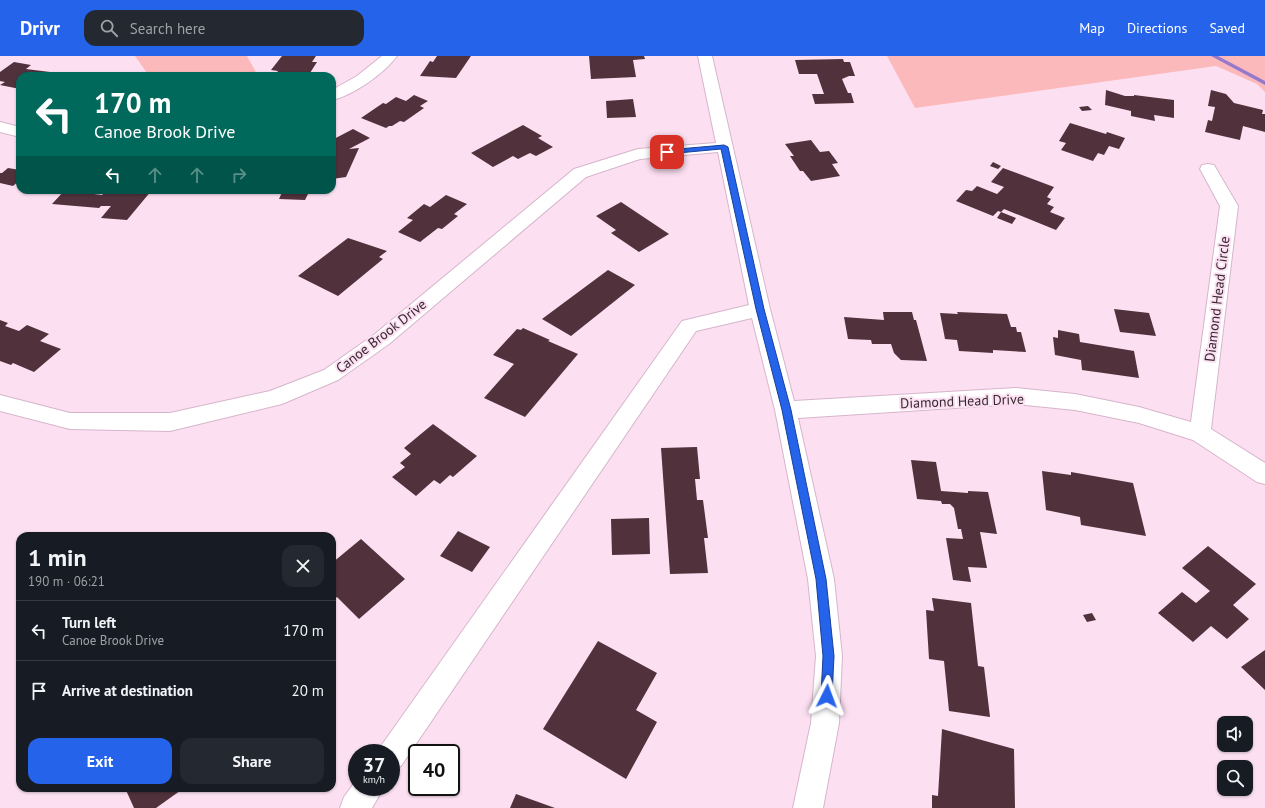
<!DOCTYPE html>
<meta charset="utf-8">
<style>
body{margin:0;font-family:"PT Sans",sans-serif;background:#242831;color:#f1f3f6;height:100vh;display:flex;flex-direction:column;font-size:15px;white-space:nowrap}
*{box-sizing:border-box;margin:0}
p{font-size:13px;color:#9ea1a6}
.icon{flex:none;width:22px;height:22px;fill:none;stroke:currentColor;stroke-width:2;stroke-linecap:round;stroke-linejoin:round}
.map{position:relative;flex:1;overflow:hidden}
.details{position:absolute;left:16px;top:476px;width:320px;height:260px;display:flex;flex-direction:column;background:#171b24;border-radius:12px;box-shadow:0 1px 3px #0004}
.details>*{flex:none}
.guide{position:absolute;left:16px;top:16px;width:320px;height:122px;border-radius:12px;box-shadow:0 1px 3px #0004;background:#00695c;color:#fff;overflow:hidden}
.controls{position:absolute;left:1217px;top:660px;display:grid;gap:8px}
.controls a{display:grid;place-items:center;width:36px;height:36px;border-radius:8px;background:#171b24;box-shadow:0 1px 3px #0004;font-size:20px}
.speed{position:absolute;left:348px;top:688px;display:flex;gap:8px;font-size:20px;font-weight:700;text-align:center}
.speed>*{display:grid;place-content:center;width:52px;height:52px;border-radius:50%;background:#171b24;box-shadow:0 1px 3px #0004;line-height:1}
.speed small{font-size:10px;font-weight:400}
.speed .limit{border:2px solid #111;border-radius:6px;background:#fff;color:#111}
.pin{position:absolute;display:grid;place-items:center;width:34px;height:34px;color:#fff;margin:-17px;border-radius:8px;box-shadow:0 2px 6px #0006}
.me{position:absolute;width:44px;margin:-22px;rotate:3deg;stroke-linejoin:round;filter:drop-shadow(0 0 3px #0008)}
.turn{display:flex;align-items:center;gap:14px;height:84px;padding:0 12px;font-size:18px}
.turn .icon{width:52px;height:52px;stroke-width:2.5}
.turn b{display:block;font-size:28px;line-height:34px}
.lanes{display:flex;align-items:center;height:38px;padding:0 12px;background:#0003;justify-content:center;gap:20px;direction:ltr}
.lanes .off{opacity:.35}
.round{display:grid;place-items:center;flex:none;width:42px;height:42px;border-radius:12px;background:#242831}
.headline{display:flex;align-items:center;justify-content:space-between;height:68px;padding:0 12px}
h1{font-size:24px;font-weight:700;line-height:30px}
.primary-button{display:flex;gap:8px;margin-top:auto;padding:8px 12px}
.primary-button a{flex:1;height:46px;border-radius:12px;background:#2563eb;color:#fff;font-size:16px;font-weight:700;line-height:46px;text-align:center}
.primary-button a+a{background:#242831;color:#f1f3f6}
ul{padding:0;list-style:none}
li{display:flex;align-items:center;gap:12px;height:60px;padding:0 12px;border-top:1px solid #363941}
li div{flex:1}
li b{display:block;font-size:15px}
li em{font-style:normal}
header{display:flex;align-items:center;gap:24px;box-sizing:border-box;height:56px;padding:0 20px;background:#2563eb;color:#fff}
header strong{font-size:19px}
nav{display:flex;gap:22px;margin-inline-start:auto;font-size:14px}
.search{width:280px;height:36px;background:#242831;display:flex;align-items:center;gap:10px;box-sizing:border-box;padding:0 14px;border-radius:12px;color:#9ea1a6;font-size:15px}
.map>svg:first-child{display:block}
.green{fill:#fcb9bb}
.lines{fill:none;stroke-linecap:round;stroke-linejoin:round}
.stream{fill:#9779cb;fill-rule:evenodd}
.building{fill:#50313c}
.minor-casing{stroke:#d6b5cb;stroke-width:2}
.minor{fill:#fff;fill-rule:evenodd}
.route{fill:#2563eb;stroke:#184099}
.labels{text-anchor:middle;stroke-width:4;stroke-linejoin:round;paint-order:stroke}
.street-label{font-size:14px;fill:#362931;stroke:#fce0f2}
</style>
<header>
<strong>Drivr</strong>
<div class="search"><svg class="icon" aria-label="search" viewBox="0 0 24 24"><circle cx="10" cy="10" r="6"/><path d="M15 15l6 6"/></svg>Search here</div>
<nav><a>Map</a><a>Directions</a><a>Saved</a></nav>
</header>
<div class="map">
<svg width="1265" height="752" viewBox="0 0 1265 752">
<rect width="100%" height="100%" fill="#fce0f2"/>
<!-- green -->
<path class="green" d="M135 0H247L258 20H149Z
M887 0H1265V36L1257 28 1216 10 915 52Z"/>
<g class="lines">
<!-- stream -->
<path class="stream" d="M1211 0H1218L1265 25V29Z"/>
</g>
<!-- building -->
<path class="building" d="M282 0H316L312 6H317L310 17H304L302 20H274L278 15 271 14Z
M437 0H471L456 22 420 20 430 5 433 6Z
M589 0H644L645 3 633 4 636 21 591 23Z
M843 3 844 6H850L855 20H849L842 23 848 37H851L854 47 815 48 812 38H824L817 18H799L795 4Z
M14 6 31 9 26 13 58 17 54 20H20V33L0 29 5 26 0 25V16Z
M1106 34 1125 40H1134V39L1174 44V62L1154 59 1155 65 1131 60V55L1105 49Z
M1211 34 1226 38 1234 47 1263 54 1262 58H1265V76L1243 70 1240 84 1205 76 1208 64 1212 65 1215 51 1208 50Z
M414 39 428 45 420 50 424 52 404 66 400 65 392 70H389L386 72 361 62 383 47 386 48 396 41 406 45Z
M633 43 636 61 607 62 606 45Z
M1088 50 1092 54 1082 55 1079 51Z
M1070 67 1106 78 1107 76 1125 82 1119 93 1109 90 1104 99 1098 97 1093 105 1061 94 1066 87 1059 85Z
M523 69 542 80 538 82 553 91 536 100 530 97 518 103 513 100 493 111 471 97Z
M353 73 370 82 349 93 359 92 346 121 332 123V84Z
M811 84 820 96 829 95 838 107 832 108 840 120 811 125 803 115H800L790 100H794L785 88Z
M993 106 1001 110 998 113 990 110Z
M8 112 20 114V124L13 130 0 127V117H2Z
M1003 112 1054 131 1047 141 1051 143 1047 148 1054 151 1050 156 1065 162 1056 174 1004 153 1001 156 998 155 993 160 956 145 966 134 972 135 977 130 997 138 1004 131 991 126Z
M65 134 78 135 80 134H98L94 138 102 139 107 134H152L127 164 101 162 111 150H101L99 152 52 148Z
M283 134H310L305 144 279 143Z
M446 139 467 148 454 158 458 160 442 173 438 172 420 186 398 176 413 164 407 162 424 148 430 151Z
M621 146 669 178 639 196 611 177 616 174 596 160Z
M1001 156 1016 162 1012 168 997 162Z
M348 182 387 195 379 201 383 203 338 240 298 220Z
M608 214 635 229 571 280 542 263Z
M1114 253 1149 257 1156 280 1120 276Z
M883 256H912L914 264H916L927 305 901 304 894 297 891 288H872L871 284 848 283 844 261 884 264Z
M957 256 1007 258 1011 271H1016L1017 276H1021L1026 296 993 294V297L959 295 957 284 945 283 940 257 958 258Z
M0 264 8 267 5 270 19 275 27 269 49 278 40 285 61 293 34 316 13 307 11 309 0 305Z
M523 272 550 284 548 285 578 298 525 361 484 342 514 308 493 299 517 273 521 274Z
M1058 274 1079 278 1080 286 1134 295 1139 322 1082 314 1081 304 1055 299 1053 281 1058 282Z
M433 368 477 400 453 421 450 419 440 428 434 424 416 440 392 421 405 411 400 407 411 398 404 392Z
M697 391 700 423H695L697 444H703L708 482H704L708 517 670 518 661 392Z
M911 404 936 406 941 435 968 437V435L988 436 997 478 980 476 987 512 968 511 971 526 953 524 946 482 963 483 961 473H958L954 452 950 448H942L941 445 917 443Z
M1042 415 1071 419V416L1133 427 1146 480 1081 469 1080 461 1046 454Z
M649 462 650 498 612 499 611 463Z
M458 475 490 491 472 516 440 500Z
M361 483 405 523 359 563 337 541 332 545V507Z
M1208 490 1256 528 1233 549 1249 563 1227 583 1211 570 1193 586 1158 557 1182 536 1196 547 1210 535 1182 512Z
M932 542 971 547 978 610 984 611 990 661 949 655 944 605 929 603 926 554 934 555Z
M1092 557 1096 564 1087 566 1083 559Z
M598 585 657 617 636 654 657 666 626 723 543 673Z
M1265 594V634L1241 611Z
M942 673 1014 693 1015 752H932V739L938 740Z
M125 732H184L156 752H134Z
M516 738 555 752H510Z"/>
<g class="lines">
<!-- minor casing -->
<g class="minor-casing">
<path id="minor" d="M382 0H397C385 17 352 40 332 44V34L357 20Z
M698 0H712L770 253 794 345 1016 332 1075 338 1139 351 1191 366 1220 150 1200 113 1202 109 1208 108 1214 109 1238 150 1211 373 1265 407V428L1257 426 1193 384 1139 367 1075 354 1016 348 798 362 834 523 842 600 839 667 823 752H793L811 667 816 600 808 523 775 354 752 262 696 275 401 710 391 714V697H378L381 690 682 265 749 249 718 96 640 103 586 121 389 288 338 324 282 348 170 375 70 373 0 355V339L70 357H170L270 335 324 314 375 278 574 113 638 93 716 87Z
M0 66 20 71V81L0 76Z
M357 723V731H384L372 752H340L344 741Z"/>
</g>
<!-- minor -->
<use href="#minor" class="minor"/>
</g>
<!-- route -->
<path class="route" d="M724 89 728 91 764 253 791 354 826 523 834 600 832 640 831 644 827 646 823 644 821 640 823 600 816 523 782 354 756 253 721 93 667 98 663 96 667 94Z"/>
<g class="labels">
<!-- street labels -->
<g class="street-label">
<text transform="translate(1217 243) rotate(-83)" y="5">Diamond Head Circle</text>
<text transform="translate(381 280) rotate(-38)" y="5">Canoe Brook Drive</text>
<text transform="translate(962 345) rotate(-2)" y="5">Diamond Head Drive</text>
</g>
</g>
</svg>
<div class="controls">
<a><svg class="icon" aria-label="sound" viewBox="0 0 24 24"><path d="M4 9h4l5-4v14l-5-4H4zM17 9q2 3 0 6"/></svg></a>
<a><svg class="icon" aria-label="search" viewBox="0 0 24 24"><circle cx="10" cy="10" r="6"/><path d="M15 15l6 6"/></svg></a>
</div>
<div class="speed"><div>37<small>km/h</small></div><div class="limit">40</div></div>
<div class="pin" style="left:667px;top:96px;background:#d93025"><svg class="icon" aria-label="arrive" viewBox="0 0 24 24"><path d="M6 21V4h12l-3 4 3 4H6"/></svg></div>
<svg class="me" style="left:827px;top:640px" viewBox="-20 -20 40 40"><path d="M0-17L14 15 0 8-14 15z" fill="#2563eb" stroke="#fff" stroke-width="4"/></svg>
<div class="guide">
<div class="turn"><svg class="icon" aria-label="left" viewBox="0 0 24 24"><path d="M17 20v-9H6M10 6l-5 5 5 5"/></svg><div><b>170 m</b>Canoe Brook Drive</div></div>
<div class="lanes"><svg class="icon" aria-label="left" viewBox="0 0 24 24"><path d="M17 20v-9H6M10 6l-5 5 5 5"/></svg><svg class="icon off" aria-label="ahead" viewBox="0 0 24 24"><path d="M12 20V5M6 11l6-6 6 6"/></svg><svg class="icon off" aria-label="ahead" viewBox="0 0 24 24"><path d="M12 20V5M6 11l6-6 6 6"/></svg><svg class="icon off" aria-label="right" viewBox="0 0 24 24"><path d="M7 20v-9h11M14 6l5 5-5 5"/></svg></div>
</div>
<section class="details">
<div class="headline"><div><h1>1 min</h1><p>190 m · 06:21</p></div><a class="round"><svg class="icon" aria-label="close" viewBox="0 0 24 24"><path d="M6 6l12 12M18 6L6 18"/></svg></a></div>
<ul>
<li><svg class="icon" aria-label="left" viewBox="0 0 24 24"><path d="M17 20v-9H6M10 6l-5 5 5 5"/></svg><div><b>Turn left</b><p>Canoe Brook Drive</p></div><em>170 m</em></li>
<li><svg class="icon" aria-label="arrive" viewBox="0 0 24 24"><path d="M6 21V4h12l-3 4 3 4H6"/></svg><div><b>Arrive at destination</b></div><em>20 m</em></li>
</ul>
<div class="primary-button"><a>Exit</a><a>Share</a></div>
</section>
</div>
